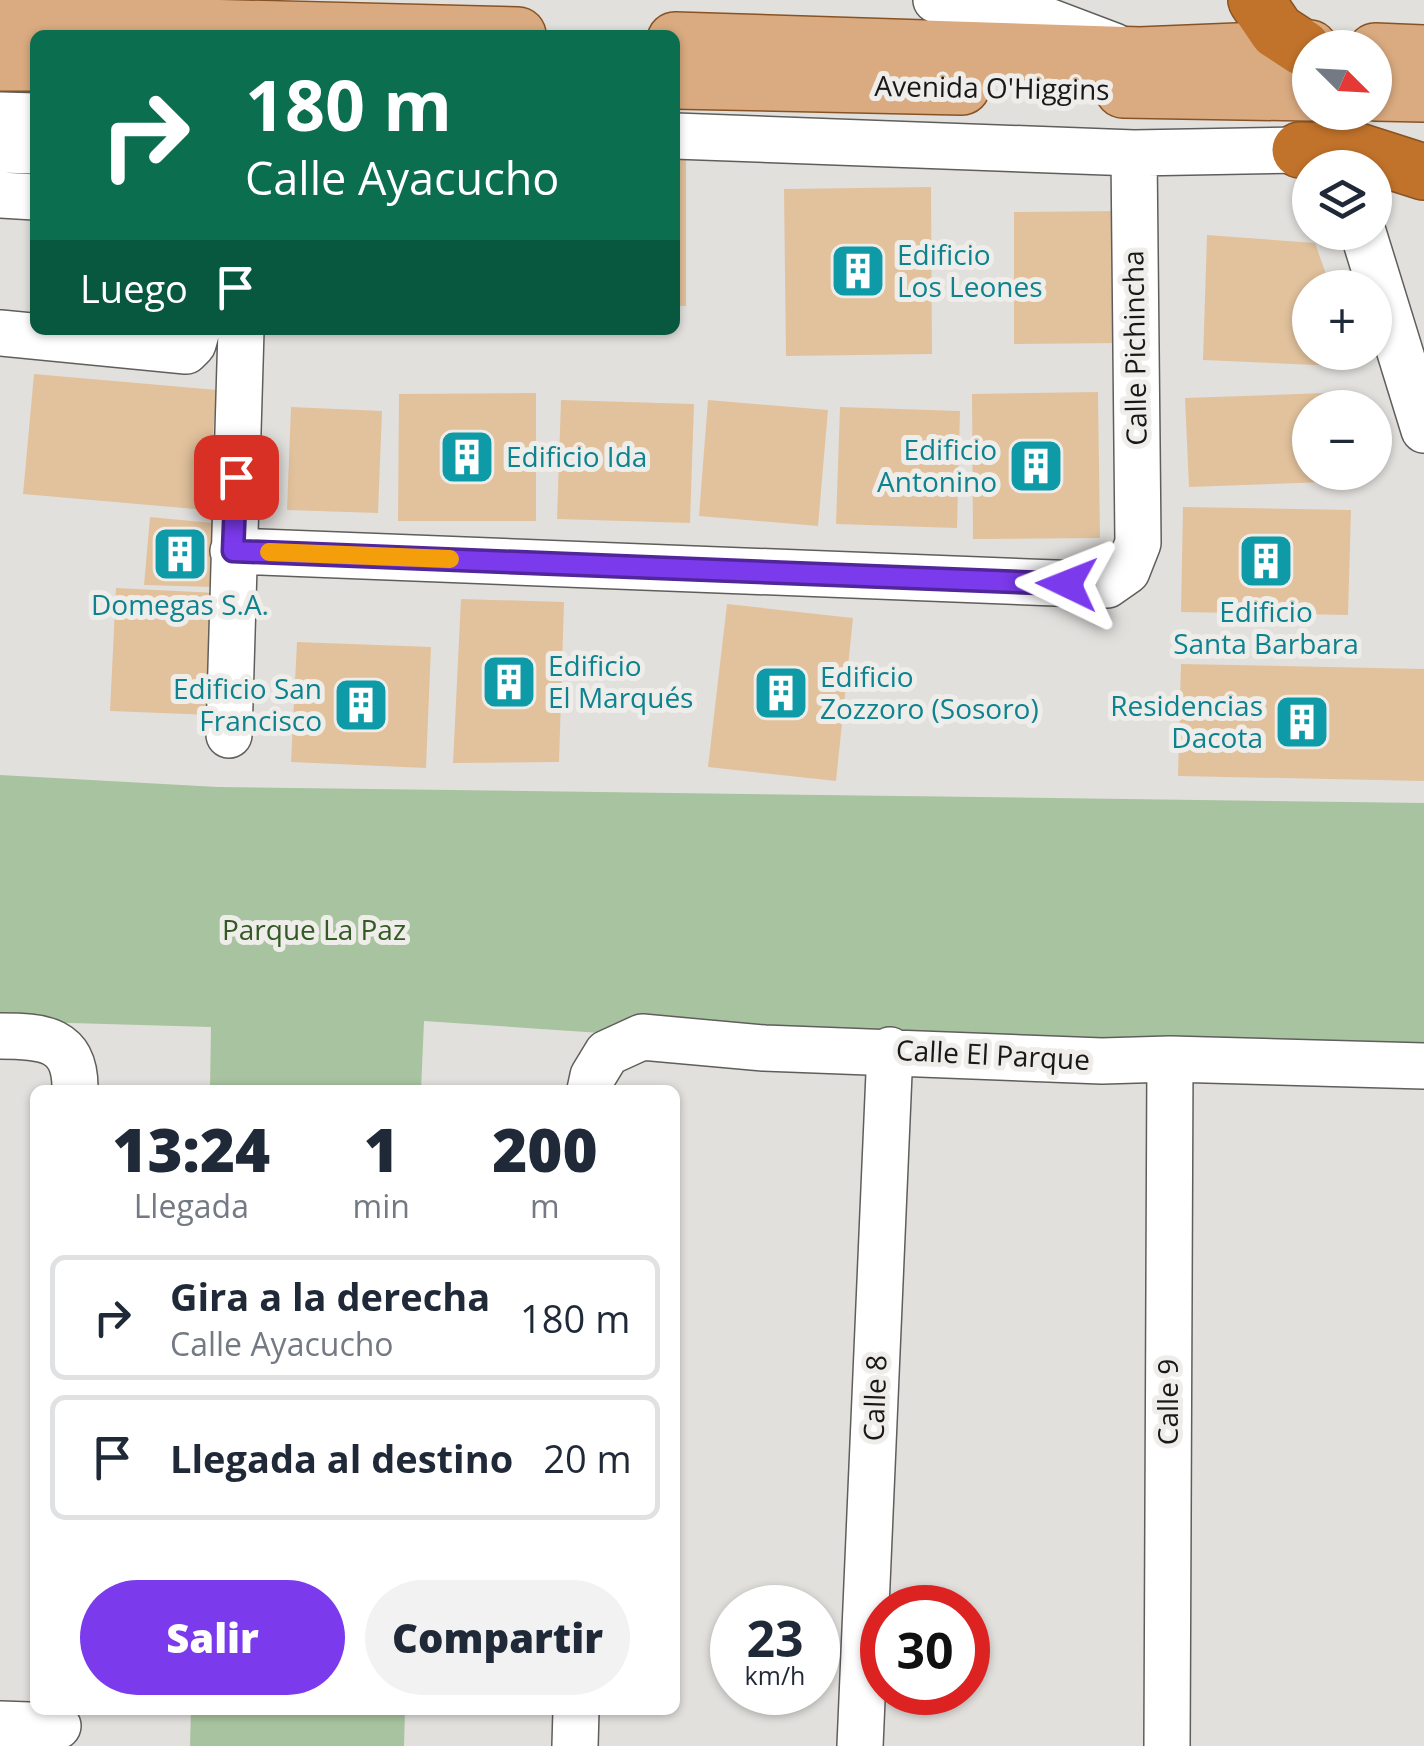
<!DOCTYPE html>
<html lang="es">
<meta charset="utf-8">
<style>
body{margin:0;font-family:"Open Sans",sans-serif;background:#f2f2f3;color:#1f2937;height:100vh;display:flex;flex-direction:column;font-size:38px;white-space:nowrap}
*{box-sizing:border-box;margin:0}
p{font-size:32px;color:#747a83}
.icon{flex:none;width:55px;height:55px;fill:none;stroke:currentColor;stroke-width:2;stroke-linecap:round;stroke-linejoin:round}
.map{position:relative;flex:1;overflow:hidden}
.details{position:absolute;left:30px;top:1085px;width:650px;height:630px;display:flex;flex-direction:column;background:#fff;border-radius:15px;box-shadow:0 2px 8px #0004}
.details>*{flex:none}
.hud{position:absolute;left:30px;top:30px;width:650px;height:305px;border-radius:15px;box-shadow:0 2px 8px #0004;background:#0b6e4f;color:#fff;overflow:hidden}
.needle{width:65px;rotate:114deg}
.tools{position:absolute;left:1292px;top:30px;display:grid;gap:20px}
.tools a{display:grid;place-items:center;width:100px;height:100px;border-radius:50%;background:#fff;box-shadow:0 2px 8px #0004;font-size:50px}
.speed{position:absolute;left:710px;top:1585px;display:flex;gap:20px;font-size:50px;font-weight:700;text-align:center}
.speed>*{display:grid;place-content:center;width:130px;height:130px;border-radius:50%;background:#fff;box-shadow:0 2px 8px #0004;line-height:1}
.speed small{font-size:25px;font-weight:400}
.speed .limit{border:15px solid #d22;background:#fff;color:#111}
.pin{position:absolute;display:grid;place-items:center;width:85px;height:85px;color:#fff;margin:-42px;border-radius:20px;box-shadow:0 5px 15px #0006}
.me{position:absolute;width:110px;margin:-55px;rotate:272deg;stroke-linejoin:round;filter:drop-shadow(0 0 8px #0008)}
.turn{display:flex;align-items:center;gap:35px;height:210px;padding:0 50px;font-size:45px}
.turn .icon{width:130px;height:130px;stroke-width:2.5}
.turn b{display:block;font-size:70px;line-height:85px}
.then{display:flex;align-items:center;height:95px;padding:0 50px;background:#0003;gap:20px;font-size:38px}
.eta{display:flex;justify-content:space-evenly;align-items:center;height:170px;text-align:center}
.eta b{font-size:60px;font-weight:800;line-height:70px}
.button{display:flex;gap:20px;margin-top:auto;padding:20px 50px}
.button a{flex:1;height:115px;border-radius:60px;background:#7c3aed;color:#fff;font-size:40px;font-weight:800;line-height:115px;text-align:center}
.button a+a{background:#f2f2f3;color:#1f2937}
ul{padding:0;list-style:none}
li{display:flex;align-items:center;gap:30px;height:125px;margin:0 20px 15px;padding:0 30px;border:5px solid #e0e1e3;border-radius:15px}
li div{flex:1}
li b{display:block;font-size:38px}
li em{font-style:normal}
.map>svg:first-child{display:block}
.green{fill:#a8c39f}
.building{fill:#e2c29d}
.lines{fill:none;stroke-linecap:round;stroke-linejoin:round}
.minor-casing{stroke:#605e5b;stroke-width:48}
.major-casing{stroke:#875324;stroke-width:58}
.highway-casing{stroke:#875324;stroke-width:58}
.minor{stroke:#fff;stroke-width:45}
.major{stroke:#daab80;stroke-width:55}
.highway{stroke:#c2732b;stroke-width:55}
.route-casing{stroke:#51269a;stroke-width:25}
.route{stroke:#7c3aed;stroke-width:18}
.slow{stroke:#f59e0b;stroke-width:18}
.labels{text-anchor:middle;stroke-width:10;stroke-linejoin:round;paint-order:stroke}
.street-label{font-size:28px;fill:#191817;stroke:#efedea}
.culture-label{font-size:28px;fill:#0d838f;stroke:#efedea;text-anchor:start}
.park-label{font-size:28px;fill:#335924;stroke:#efedea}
</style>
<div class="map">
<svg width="1424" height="1746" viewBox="0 0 1424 1746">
<rect width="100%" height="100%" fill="#e2e0dd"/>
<!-- green -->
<path class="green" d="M0 775 218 787 1424 803V1063L765 1044 424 1021 421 1090H210L211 1027 0 1021Z
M191 1710H405L404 1746H190Z"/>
<!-- building -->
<path class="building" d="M675 158H686V306H675Z
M931 187 932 354 786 356 784 189Z
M1123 211V343L1014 344V212Z
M1207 235 1315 243 1331 288H1310V352H1354L1359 367 1203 360Z
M34 374 217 390 206 510 23 494Z
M1098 392 1100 538 973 539 972 394Z
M1353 392 1354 408H1310V472H1356V481L1189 487 1185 398Z
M536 393V521H398L399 394Z
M561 400 694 404 690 523 557 519Z
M708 400 828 410 818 526 699 516Z
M291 407 382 411 378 513 287 510Z
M840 407 960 411 957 528 836 524Z
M1183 507 1351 510 1348 615 1181 612Z
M150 517 212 523V587L144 585Z
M116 588 217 593 211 715 110 711Z
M461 599 564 602 559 762 453 763Z
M727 604 853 618 836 781 708 767Z
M297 642 431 647 426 768 291 762Z
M1181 664 1424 669V781L1178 776Z"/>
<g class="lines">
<!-- minor casing -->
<g class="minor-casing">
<path id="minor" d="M936 0 1048 21 1114 46
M0 115 35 116
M675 136 1134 153 1300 150 1325 168
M0 150 35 151
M0 195 35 197
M1363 232 1424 430
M0 333 186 351 193 344 197 330
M233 551 1107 585 1127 571 1138 543 1134 153
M229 735 241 330
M0 1036C43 1036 76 1038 75 1090
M590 1090 593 1076 607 1053 642 1037 764 1048 1102 1061 1170 1059 1424 1066
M0 1724 58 1726
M575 1746 576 1710
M860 1746 890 1050
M1167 1746 1170 1059"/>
</g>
<!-- major casing -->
<g class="major-casing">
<path id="major" d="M0 22 518 35
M675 40 1140 55 1310 48
M1375 51 1424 53
M0 63H35
M675 81 962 87
M1123 90 1310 93
M1375 93 1424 94"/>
</g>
<!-- highway casing -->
<g class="highway-casing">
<path id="highway" d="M1256 0 1277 31 1303 48
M1300 150 1358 151 1424 172"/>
</g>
<!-- minor -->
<use href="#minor" class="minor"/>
<!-- major -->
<use href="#major" class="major"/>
<!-- highway -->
<use href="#highway" class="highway"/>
</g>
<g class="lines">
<!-- route casing -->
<g class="route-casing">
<path id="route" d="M236 477 233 551 1067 584"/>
</g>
<!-- route -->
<use href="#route" class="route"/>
<!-- slow -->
<path class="slow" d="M269 552 450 559"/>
</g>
<!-- icons -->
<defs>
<g id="building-square" transform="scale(2.875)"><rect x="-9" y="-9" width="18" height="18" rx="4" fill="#0f9aa8" stroke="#efedea"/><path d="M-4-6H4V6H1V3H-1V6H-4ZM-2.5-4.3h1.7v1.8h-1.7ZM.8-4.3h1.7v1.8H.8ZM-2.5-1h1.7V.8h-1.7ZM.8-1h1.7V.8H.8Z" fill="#fff"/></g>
</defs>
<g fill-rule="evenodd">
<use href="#building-square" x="858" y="271"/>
<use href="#building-square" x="467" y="457"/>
<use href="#building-square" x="1036" y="466"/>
<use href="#building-square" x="180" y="554"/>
<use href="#building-square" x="1266" y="561"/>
<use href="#building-square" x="509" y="682"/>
<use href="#building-square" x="781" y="693"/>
<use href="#building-square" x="361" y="705"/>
<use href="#building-square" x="1302" y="722"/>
</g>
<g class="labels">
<!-- street labels -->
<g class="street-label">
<text transform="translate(992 88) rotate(1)" y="10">Avenida O'Higgins</text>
<text transform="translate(1135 348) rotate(-91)" y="10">Calle Pichincha</text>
<text transform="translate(993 1055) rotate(3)" y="10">Calle El Parque</text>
<text transform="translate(875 1398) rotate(-88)" y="10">Calle 8</text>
<text transform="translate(1168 1402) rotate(-90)" y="10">Calle 9</text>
</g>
<!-- culture labels -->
<g class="culture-label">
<text x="897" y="265">Edificio<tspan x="897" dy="32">Los Leones</tspan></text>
<text x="997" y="460" text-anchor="end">Edificio<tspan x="997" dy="32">Antonino</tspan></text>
<text x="506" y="467">Edificio Ida</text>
<text x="180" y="615" text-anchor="middle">Domegas S.A.</text>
<text x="1266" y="622" text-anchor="middle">Edificio<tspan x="1266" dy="32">Santa Barbara</tspan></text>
<text x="548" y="676">Edificio<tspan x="548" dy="32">El Marqués</tspan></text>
<text x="820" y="687">Edificio<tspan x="820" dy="32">Zozzoro (Sosoro)</tspan></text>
<text x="322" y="699" text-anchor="end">Edificio San<tspan x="322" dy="32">Francisco</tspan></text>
<text x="1263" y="716" text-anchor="end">Residencias<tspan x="1263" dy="32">Dacota</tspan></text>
</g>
<!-- park labels -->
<g class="park-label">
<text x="314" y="940">Parque La Paz</text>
</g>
</g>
</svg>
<div class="tools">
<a><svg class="needle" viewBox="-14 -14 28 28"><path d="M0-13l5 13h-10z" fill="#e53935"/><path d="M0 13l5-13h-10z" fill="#747a83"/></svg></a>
<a><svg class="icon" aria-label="layers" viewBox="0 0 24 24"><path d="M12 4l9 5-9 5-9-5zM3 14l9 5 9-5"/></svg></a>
<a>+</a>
<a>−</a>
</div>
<div class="speed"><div>23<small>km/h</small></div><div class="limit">30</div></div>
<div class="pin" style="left:236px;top:477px;background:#d93025"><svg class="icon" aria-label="arrive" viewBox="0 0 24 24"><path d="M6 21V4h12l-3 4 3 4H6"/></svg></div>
<svg class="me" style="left:1067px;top:584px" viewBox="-20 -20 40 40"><path d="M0-17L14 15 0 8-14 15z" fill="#7c3aed" stroke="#fff" stroke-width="4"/></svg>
<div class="hud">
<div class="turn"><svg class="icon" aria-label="right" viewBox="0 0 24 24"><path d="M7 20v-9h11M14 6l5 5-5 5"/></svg><div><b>180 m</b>Calle Ayacucho</div></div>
<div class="then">Luego<svg class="icon" aria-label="arrive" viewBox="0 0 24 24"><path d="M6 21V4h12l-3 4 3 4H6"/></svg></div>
</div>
<section class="details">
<div class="eta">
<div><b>13:24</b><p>Llegada</p></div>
<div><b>1</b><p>min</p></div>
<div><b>200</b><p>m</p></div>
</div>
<ul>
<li><svg class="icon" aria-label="right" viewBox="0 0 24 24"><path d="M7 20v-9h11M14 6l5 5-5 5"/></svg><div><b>Gira a la derecha</b><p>Calle Ayacucho</p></div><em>180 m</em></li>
<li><svg class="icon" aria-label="arrive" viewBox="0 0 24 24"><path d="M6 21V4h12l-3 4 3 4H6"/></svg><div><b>Llegada al destino</b></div><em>20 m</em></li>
</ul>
<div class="button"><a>Salir</a><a>Compartir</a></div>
</section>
</div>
